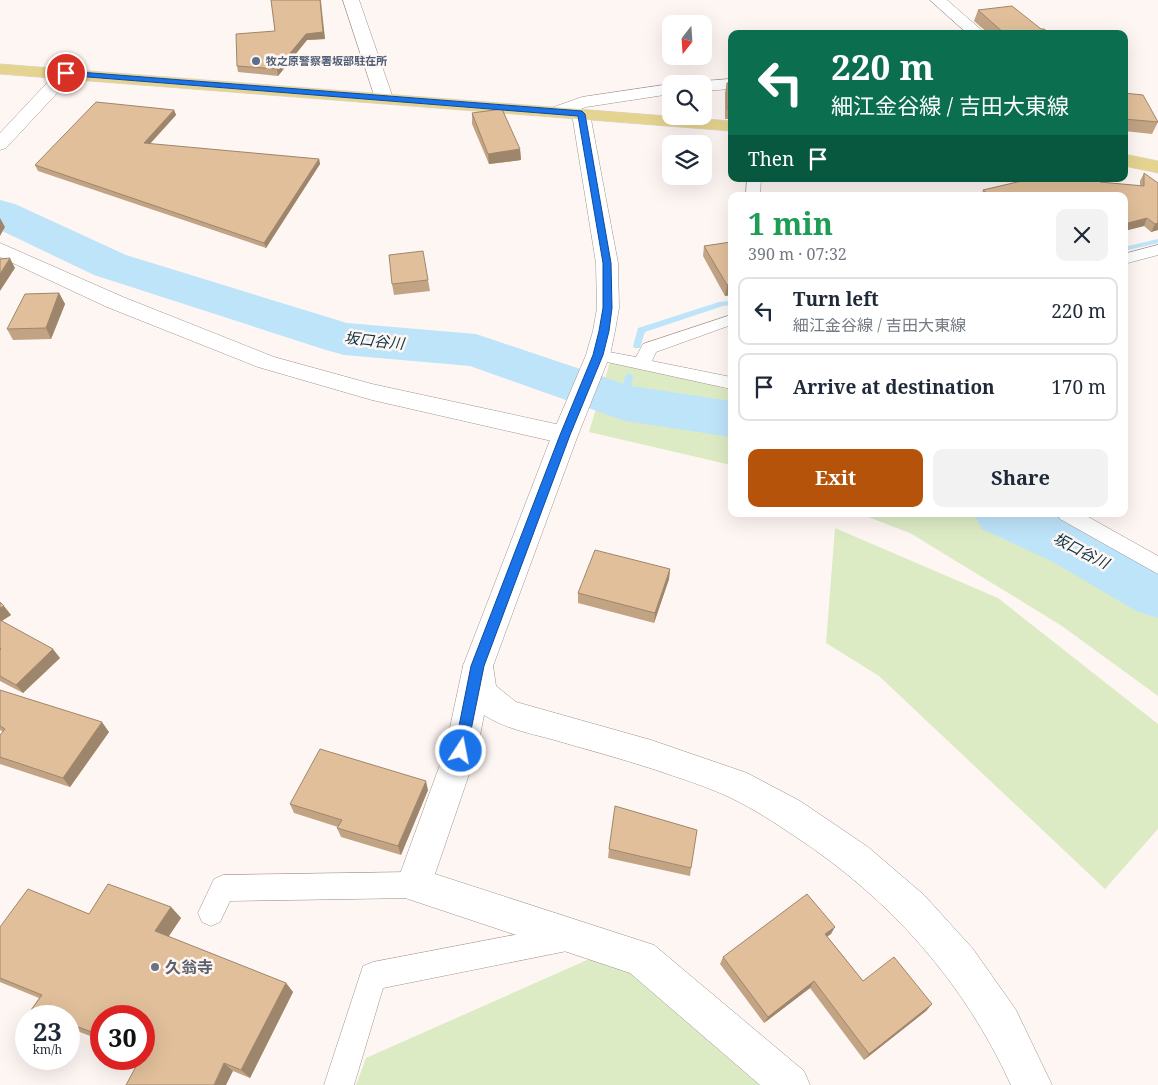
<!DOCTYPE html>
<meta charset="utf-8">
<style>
body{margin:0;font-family:"Noto Serif","Noto Sans JP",serif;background:#f2f2f3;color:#1f2937;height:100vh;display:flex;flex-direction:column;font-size:19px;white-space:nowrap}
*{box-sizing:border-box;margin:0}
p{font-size:16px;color:#747a83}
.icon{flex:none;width:28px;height:28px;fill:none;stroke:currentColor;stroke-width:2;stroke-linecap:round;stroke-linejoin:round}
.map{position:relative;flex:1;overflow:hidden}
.side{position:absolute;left:728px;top:192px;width:400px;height:325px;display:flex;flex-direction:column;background:#fff;border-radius:10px;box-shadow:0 5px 20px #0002}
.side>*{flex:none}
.guide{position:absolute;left:728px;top:30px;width:400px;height:152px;border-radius:10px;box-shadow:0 5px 20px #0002;background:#0b6e4f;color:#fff;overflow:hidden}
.needle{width:32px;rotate:197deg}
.tools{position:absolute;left:662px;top:15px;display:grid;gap:10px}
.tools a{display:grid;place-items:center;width:50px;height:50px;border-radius:10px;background:#fff;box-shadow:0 5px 20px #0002;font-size:25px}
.speed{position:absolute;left:15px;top:1005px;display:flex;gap:10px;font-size:25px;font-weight:700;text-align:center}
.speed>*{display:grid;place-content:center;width:65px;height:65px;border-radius:50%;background:#fff;box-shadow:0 5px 20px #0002;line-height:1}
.speed small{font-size:12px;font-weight:400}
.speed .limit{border:8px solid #d22;background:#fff;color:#111}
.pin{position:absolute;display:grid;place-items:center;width:42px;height:42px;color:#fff;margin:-21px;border:2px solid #fff;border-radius:50%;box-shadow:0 1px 5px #0007}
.me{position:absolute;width:55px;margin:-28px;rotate:11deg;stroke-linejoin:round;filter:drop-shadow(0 0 4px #0008)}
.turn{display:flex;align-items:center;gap:18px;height:105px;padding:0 20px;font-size:22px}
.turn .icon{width:65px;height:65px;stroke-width:2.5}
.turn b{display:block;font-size:35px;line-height:42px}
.then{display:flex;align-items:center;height:48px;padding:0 20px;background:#0003;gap:10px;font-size:19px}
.round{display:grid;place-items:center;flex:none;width:52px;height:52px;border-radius:10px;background:#f2f2f3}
.head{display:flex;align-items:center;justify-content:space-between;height:85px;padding:0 20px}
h1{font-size:30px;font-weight:700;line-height:38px;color:#1e9e55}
.action{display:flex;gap:10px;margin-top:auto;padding:10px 20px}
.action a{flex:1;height:58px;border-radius:10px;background:#b45309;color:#fff;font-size:20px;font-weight:700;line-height:58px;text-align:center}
.action a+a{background:#f2f2f3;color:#1f2937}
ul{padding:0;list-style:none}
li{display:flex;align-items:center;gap:15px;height:68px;margin:0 10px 8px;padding:0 10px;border:2px solid #e0e1e3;border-radius:10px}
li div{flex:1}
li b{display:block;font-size:19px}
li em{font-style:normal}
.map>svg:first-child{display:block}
.green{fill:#ddebc5}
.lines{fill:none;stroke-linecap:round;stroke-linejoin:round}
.stream{fill:#bee4fa;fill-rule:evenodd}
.river{fill:#bee4fa;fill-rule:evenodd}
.service-casing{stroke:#9f938e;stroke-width:1}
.minor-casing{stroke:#9f938e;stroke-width:1}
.tertiary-casing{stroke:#9f938e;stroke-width:1}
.primary-casing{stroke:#d7d6d6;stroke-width:1}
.service{fill:#fff;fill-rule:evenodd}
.minor{fill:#fff;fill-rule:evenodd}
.tertiary{fill:#fff;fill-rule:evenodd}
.primary{fill:#e5d48f;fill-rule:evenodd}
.wall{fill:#c2a485}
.shaded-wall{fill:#9e866c}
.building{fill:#e1bf9b;stroke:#9e866c}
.route{fill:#1a73e8;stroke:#114b97}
.service-dot{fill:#5c6f8a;stroke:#fef6f3;stroke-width:2}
.worship-dot{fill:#6b7280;stroke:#fef6f3;stroke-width:2}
.labels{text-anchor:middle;stroke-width:5;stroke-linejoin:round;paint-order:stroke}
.far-service-label{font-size:11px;font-weight:bold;fill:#4e5e75;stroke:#fef6f3;text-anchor:start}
.water-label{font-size:15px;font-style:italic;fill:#0b3346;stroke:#fef6f3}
.near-worship-label{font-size:16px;font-weight:bold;fill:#5b616d;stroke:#fef6f3;text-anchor:start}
</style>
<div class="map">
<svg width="1158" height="1085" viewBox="0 0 1158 1085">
<rect width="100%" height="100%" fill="#fef6f3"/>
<!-- green -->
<path class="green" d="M611 358 731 390V465L589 432Z
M860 514H1056L1158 569V696L1062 626 910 533Z
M835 528 998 598 1158 724V829L1105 889 879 676 826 643Z
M612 949 765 1085H356L366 1058Z"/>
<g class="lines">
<!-- stream -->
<path class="stream" d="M1158 239V243L1124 251V247Z
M731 301V305L723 306 645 332 640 348H634L633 346 638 328 719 302Z
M629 373 633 376 629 403 625 406 621 403 625 376Z"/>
<!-- river -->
<path class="river" d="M0 200 15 204 126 255 347 323 476 334 631 386 731 401V437L625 421 470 366 344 355 326 350 94 275 0 230Z
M974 514H1059L1095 530 1158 563V618L1136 611 1053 562 982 529Z"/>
<!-- service casing -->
<g class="service-casing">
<path id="service" d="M747 179H761L760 196H746Z
M1158 245V255L1124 264V254Z
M731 315V325L656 352 652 361 731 377V389L598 360 592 359 590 355 592 351 598 350 636 357 643 344Z
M1057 514H1083L1158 556V574L1060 519Z
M414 872 423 876 427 885 423 894 414 898 230 901 220 922 211 926 202 922 198 913 214 879 223 875Z
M567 925 576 929 580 938 576 947 567 951 383 988 354 1085H324L363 966 373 962Z"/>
</g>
<!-- minor casing -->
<g class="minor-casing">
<path id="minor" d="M343 0H359L393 98 390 102 384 103 378 102 375 98Z
M930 0H947L986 34H968Z
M66 68 72 69 74 73 72 77 6 148 0 150V133L60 69Z
M731 79V89L704 91V84H697L704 81Z
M671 84V94L586 107 563 116 557 117 551 116 548 112 551 108 582 97Z
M0 243 123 297 274 357 372 384 565 426 574 429 578 435 574 441 565 444 372 400 258 367 107 307 0 257Z
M478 653 489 657 493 666 496 686 516 702 651 740 747 773 800 801 868 847 924 895 973 949 1016 1010 1052 1085H1011C964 982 890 899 796 837 775 823 754 809 731 798 706 786 679 778 653 769 619 758 585 749 551 739 528 733 504 728 484 715L477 751 435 874 654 945 804 1071 810 1085H760L630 973 402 897 396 885 445 751 463 666 467 657Z"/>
</g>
<!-- tertiary casing -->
<g class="tertiary-casing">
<path id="tertiary" d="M581 109 587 110 590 114 618 263 619 308 615 331 610 355 578 435 493 666 489 675 478 679 467 675 463 666 552 435 586 355 593 331 597 308 596 263 572 114 575 110Z"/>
</g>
<!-- primary casing -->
<g class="primary-casing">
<path id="primary" d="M0 64 731 121V131L0 74Z
M1124 154 1158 161V173L1124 166Z"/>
</g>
<!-- service -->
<use href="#service" class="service"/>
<!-- minor -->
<use href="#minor" class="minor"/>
<!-- tertiary -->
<use href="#tertiary" class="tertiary"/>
<!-- primary -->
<use href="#primary" class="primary"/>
</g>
<!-- wall -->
<path class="wall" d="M271 0H321L325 39 307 40 278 76 238 72 237 66 275 31Z
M978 10 1041 29 1051 34H989L974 21Z
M727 83H731V119H725V93Z
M1124 93 1158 122 1152 134 1124 131Z
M174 110 176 115 150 144 319 159 320 164 266 248 38 171 35 165Z
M472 113 520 149 521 160 489 164 472 124Z
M1144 173 1158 230 1151 232 1144 226 1124 231V196H981L983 190 1024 181V179H1097L1100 182 1140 186V181Z
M731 242V295L725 296 703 256 704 246Z
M428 280 430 291 394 295 392 284Z
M59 293 65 304 51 339 13 340 7 329Z
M670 569 669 579 654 623 578 603V593Z
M0 602 11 615 2 621 60 658 23 693 0 681Z
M0 690 109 732 70 787 0 764V735L3 732 0 730Z
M428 790 401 855 341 837 337 828 338 827 294 813 290 804Z
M609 849 691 868 690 876 608 858Z
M171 907 181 918 168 937 286 983 293 992 250 1078 233 1071 144 1059V1016H101V1040L69 1028V1016H40L31 1010 39 998 0 982V927L89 914Z
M831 934 827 936 863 981 932 1004 926 1011 864 1060 810 988 764 1023 720 964 723 957Z"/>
<!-- shaded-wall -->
<path class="shaded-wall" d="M320 0 325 39 307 40 278 76 277 69Z
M174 110 176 115 146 148 144 143Z
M520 149 521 160 489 164 488 154Z
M319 159 320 164 266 248 264 243Z
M0 218 5 227 0 236Z
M1147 218 1144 226 1124 231V224Z
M1158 223V230L1151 232 1155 224Z
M10 258 15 268 0 291V274Z
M731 284V295L725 296 727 285Z
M59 293 65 304 51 339 46 328Z
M670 569 669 579 654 623 655 613Z
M4 606 11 615 0 622V608Z
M53 649 60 658 23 693 16 685Z
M102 722 109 732 70 787 63 778Z
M426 781 428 790 401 855 398 846Z
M171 907 181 918 165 942 155 931Z
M835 927 831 934 821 941 825 934Z
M814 981 810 988 764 1023 768 1017Z
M286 983 293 992 250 1078 241 1070Z
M932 1004 926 1011 864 1060 869 1054Z
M224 1063 233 1071 226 1085H214Z"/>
<!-- building -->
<path class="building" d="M271 0H320L323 32 306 34 277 69 237 66 236 34 275 31Z
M1012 6 1041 29H1044L1051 34H1005L978 10Z
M727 83H731V109L727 108Z
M1124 93 1143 95 1158 122 1124 119Z
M96 102 174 110 144 143 319 159 264 243 35 165Z
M502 109 520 149 488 154 472 113Z
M1144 173 1158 183V223L1155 224 1147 218 1124 224V196H991L983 190 1030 179H1097L1100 182 1144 186Z
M731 242V284L727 285 704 246Z
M423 251 428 280 392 284 389 255Z
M10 258 0 274V259Z
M59 293 46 328 7 329 25 294Z
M595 550 670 569 655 613 578 593Z
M0 602 4 606 0 608Z
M0 620 53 649 16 685 0 676V650L1 649 0 648Z
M0 690 102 722 63 778 0 757V735L5 729 0 726Z
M320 749 426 781 398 846 337 828 342 820 290 804Z
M615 806 697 830 691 868 609 849Z
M108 884 171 907 155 931 286 983 241 1070 224 1063 214 1085H126L140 1059H144V1016H101V1035L69 1024V1016H49L31 1010 42 995 0 978V927L28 889 89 914Z
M807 894 835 927 825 934 863 981 894 957 932 1004 869 1054 814 981 768 1017 723 957Z"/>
<!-- route -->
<path class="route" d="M66 71 582 111 585 114 611 263 612 308 609 331 603 355 570 435 484 666 466 755 461 757 456 755 454 751 471 666 560 435 593 355 599 331 603 308V263L578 116 63 75 62 73Z"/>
<!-- markers -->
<circle class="service-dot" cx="256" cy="61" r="5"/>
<circle class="worship-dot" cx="155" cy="967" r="5"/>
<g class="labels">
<!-- far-service labels -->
<g class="far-service-label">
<text x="266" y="65">牧之原警察署坂部駐在所</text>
</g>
<!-- water labels -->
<g class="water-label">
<text transform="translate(374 341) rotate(6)" y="5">坂口谷川</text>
<text transform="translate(1081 551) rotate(27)" y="5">坂口谷川</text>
</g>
<!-- near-worship labels -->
<g class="near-worship-label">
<text x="165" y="973">久翁寺</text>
</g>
</g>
</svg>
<div class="tools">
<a><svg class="needle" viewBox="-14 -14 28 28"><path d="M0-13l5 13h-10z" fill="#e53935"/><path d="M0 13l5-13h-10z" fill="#747a83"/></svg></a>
<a><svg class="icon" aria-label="search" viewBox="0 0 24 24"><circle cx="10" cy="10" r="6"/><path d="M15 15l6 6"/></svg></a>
<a><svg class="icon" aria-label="layers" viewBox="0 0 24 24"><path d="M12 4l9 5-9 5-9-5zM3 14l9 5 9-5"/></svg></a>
</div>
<div class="speed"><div>23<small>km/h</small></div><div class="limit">30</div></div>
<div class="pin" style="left:66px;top:73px;background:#d93025"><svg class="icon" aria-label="arrive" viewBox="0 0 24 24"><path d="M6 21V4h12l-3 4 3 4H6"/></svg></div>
<svg class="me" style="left:461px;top:751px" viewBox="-20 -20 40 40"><circle r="17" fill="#1a73e8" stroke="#fff" stroke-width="3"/><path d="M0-11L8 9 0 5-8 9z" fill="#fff"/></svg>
<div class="guide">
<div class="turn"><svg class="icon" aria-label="left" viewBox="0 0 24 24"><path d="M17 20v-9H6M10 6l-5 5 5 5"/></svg><div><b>220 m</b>細江金谷線 / 吉田大東線</div></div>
<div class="then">Then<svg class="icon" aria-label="arrive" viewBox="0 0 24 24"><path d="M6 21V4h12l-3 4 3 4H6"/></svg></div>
</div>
<section class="side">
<div class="head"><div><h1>1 min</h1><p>390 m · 07:32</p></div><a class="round"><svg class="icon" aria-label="close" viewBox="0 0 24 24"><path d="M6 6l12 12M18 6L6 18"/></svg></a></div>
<ul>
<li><svg class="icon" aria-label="left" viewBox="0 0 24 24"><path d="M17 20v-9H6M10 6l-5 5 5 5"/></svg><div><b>Turn left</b><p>細江金谷線 / 吉田大東線</p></div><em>220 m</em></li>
<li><svg class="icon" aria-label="arrive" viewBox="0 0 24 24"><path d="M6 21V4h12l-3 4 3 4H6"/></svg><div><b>Arrive at destination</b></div><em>170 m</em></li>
</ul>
<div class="action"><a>Exit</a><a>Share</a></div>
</section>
</div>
